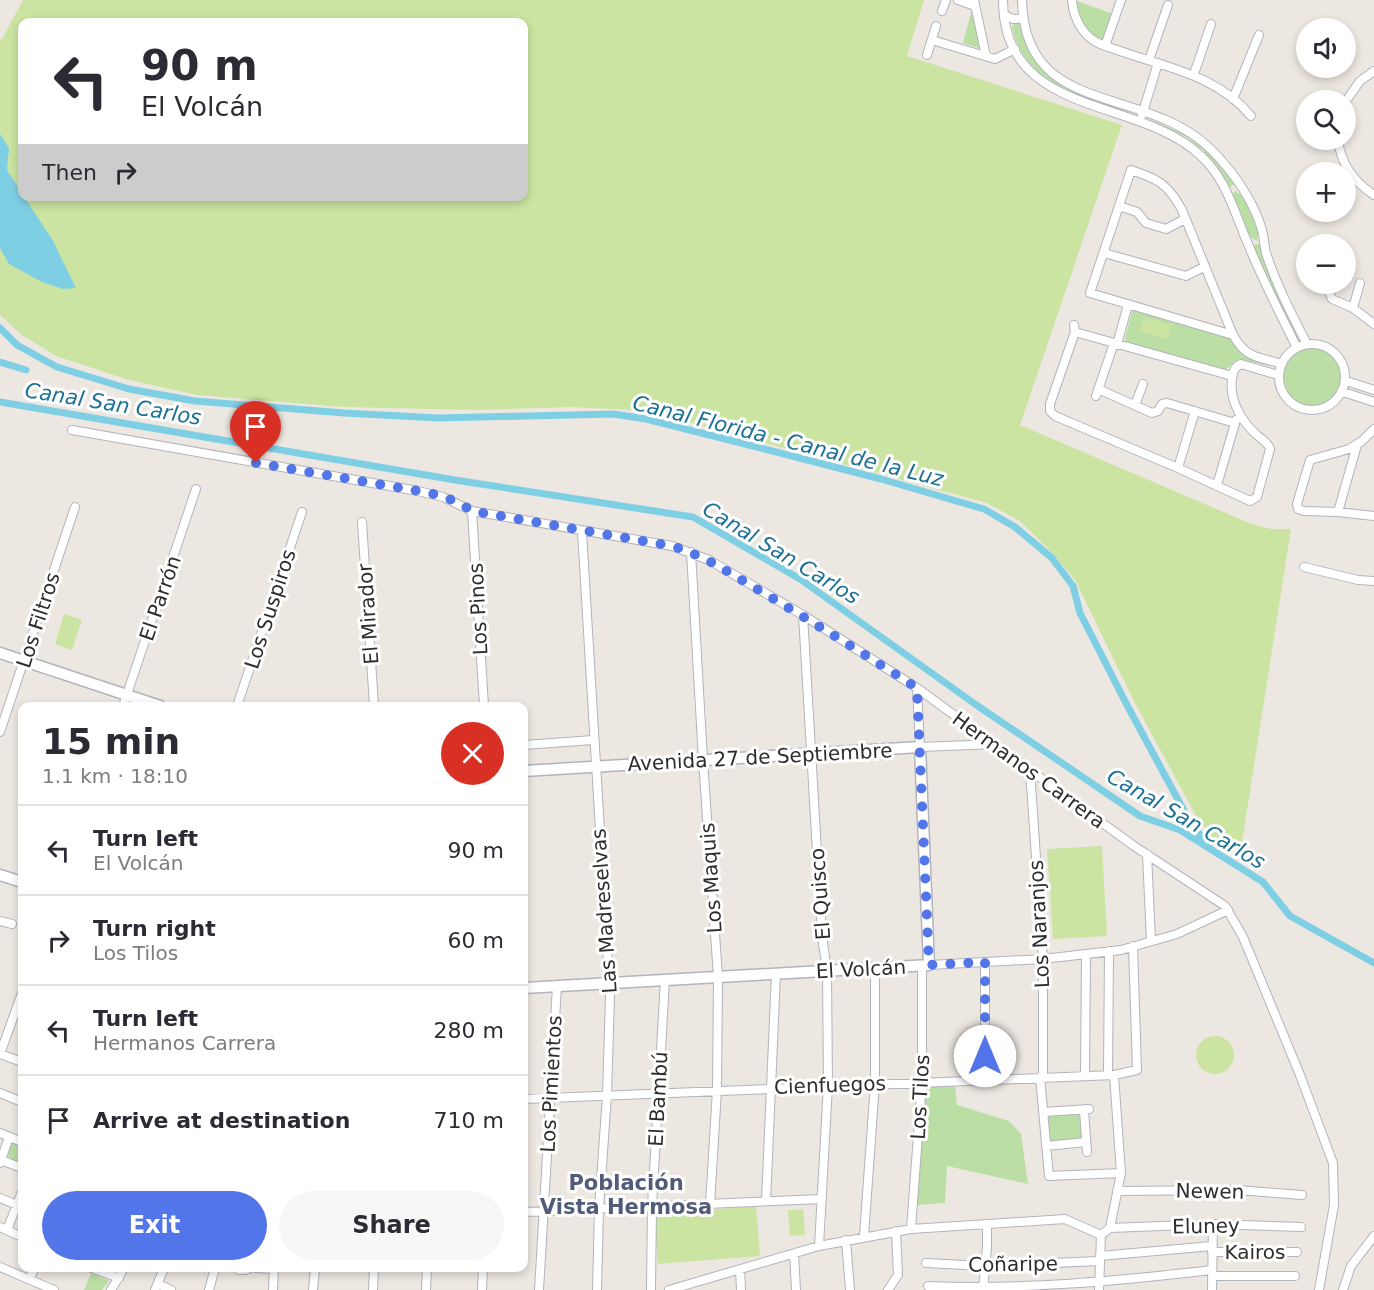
<!DOCTYPE html>
<meta charset="utf-8">
<style>
body{margin:0;font-family:"DejaVu Sans",sans-serif;background:#f7f7f7;color:#2b2b33;height:100vh;display:flex;flex-direction:column;font-size:22px;white-space:nowrap}
*{box-sizing:border-box;margin:0}
p{font-size:20px;color:#7c7c81}
.icon{flex:none;width:33px;height:33px;fill:none;stroke:currentColor;stroke-width:2;stroke-linecap:round;stroke-linejoin:round}
.map{position:relative;flex:1;overflow:hidden}
.side{position:absolute;left:18px;top:702px;width:510px;height:570px;display:flex;flex-direction:column;background:#fff;border-radius:12px;box-shadow:0 3px 9px #0003}
.side>*{flex:none}
.guide{position:absolute;left:18px;top:18px;width:510px;height:183px;border-radius:12px;box-shadow:0 3px 9px #0003;background:#fff;color:#2b2b33;overflow:hidden}
.tools{position:absolute;left:1296px;top:18px;display:grid;gap:12px}
.tools a{display:grid;place-items:center;width:60px;height:60px;border-radius:50%;background:#fff;box-shadow:0 3px 9px #0003;font-size:30px}
.pin{position:absolute;display:grid;place-items:center;width:51px;height:51px;color:#fff;margin:-62px -26px;border-radius:50% 50% 50% 0;rotate:-45deg;box-shadow:0 0 6px #0007}
.pin .icon{rotate:45deg}
.me{position:absolute;width:66px;margin:-33px;rotate:0deg;stroke-linejoin:round;filter:drop-shadow(0 0 4px #0008)}
.turn{display:flex;align-items:center;gap:21px;height:126px;padding:0 24px;font-size:27px}
.turn .icon{width:78px;height:78px;stroke-width:2.5}
.turn b{display:block;font-size:42px;line-height:51px}
.then{display:flex;align-items:center;height:57px;padding:0 24px;background:#0003;gap:12px;font-size:22px}
.round{display:grid;place-items:center;flex:none;width:63px;height:63px;border-radius:32px;background:#f7f7f7}
.headline{display:flex;align-items:center;justify-content:space-between;height:102px;padding:0 24px}
h1{font-size:36px;font-weight:600;line-height:45px}
.cta{display:flex;gap:12px;margin-top:auto;padding:12px 24px}
.cta a{flex:1;height:69px;border-radius:36px;background:#5276e9;color:#fff;font-size:24px;font-weight:600;line-height:69px;text-align:center}
.cta a+a{background:#f7f7f7;color:#2b2b33}
ul{padding:0;list-style:none}
li{display:flex;align-items:center;gap:18px;height:90px;padding:0 24px;border-top:2px solid #e1e1e2}
li div{flex:1}
li b{display:block;font-size:22px}
li em{font-style:normal}
.map>svg:first-child{display:block}
.green{fill:#bbdea4}
.pitch{fill:#cbe4a1;fill-rule:evenodd}
.water{fill:#7fcfe4}
.lines{fill:none;stroke-linecap:round;stroke-linejoin:round}
.canal{stroke:#7fcfe4;stroke-width:7}
.street-casing{stroke:#b2b4bc;stroke-width:10}
.secondary-casing{stroke:#b2b4bc;stroke-width:13}
.street{stroke:#fff;stroke-width:8}
.secondary{stroke:#fff;stroke-width:10}
.route{stroke:#5276e9;stroke-width:10;stroke-dasharray:0 18}
.labels{text-anchor:middle;stroke-width:6;stroke-linejoin:round;paint-order:stroke}
.street-label{font-size:20px;fill:#2d2d2d;stroke:#fff}
.water-label{font-size:21px;font-style:italic;fill:#1b7094;stroke:#fff}
.neighbourhood-label{font-size:21px;font-weight:bold;fill:#515b7a;stroke:#fff}
</style>
<div class="map">
<svg width="1374" height="1290" viewBox="0 0 1374 1290">
<rect width="100%" height="100%" fill="#ede7e1"/>
<!-- green -->
<path class="green" d="M1077 1 1113 14 1104 42C1089 34 1074 20 1077 1Z
M972 9 982 49 963 43Z
M1016 23 1020 24C1027 42 1046 74 1063 85 1081 98 1108 103 1129 110L1128 115C1081 98 1023 83 1012 26Z
M1147 118 1187 135 1206 149 1236 185H1232L1229 189 1204 151 1186 137Z
M1235 191C1249 198 1255 219 1259 233L1257 241 1248 236 1231 197Z
M1260 244 1266 264 1301 343 1296 341 1253 245Z
M1137 309 1232 337 1244 355 1270 362 1274 366 1242 360 1236 361 1225 370 1126 343 1125 338 1132 312Z
M1283 378a30 30 0 1 1 60 0a30 30 0 1 1-60 0Z
M955 1086 957 1105 1009 1121 1021 1134 1028 1184 947 1166 945 1203 917 1205 925 1090 929 1087Z
M1081 1113 1083 1139 1050 1142 1047 1115Z
M10 1140 22 1145V1163L4 1156Z
M91 1273 109 1281 102 1290H84Z"/>
<!-- pitch -->
<path class="pitch" d="M23 0H924L907 56 1122 125 1020 425 1249 523 1271 529H1291L1240 855 1219 846 1196 816 1135 703 1075 580 1055 556 1020 521 987 503 648 411 573 407 476 410 344 407 197 395 129 380 56 356 22 335 0 315V39H2ZM22 22H524V196H22Z
M1144 317 1171 325 1168 339 1140 332Z
M64 614 82 620 72 650 55 644Z
M1102 846 1107 936 1053 939 1047 849Z
M1196 1055a19 19 0 1 1 38 0a19 19 0 1 1-38 0Z
M756 1206 760 1256 658 1264 654 1214Z
M803 1209 805 1235 790 1236 788 1210Z"/>
<!-- water -->
<path class="water" d="M0 134 9 148 7 170 53 241 76 288 63 289 42 282 9 264 0 248Z"/>
<g class="lines">
<!-- canal -->
<path class="canal" d="M0 328 17 345 57 367 129 389 195 401 344 413 438 418 613 414 646 419 753 446 881 479 984 509 1015 527 1052 558 1073 586 1080 613 1128 707 1189 820 1209 847
M0 362 26 370
M0 402 455 480 693 517 800 579 975 704 1140 816 1180 830 1263 882 1290 916 1374 963"/>
<!-- street casing -->
<g class="street-casing">
<path id="street" d="M958 0 975 6
M974 0 986 56
M1003 0C1003 119 1139 96 1201 156 1227 180 1234 212 1248 244 1262 279 1280 313 1297 348
M1022 0C1024 95 1100 91 1166 120 1187 129 1206 142 1221 160 1238 179 1255 205 1262 230 1264 237 1264 245 1266 253 1276 284 1292 315 1307 344
M1072 0C1073 15 1080 31 1093 40 1101 46 1113 48 1123 52 1169 68 1218 76 1251 116
M942 11 946 0
M1004 14C1011 19 1015 21 1023 17
M932 40 995 59 1015 49
M1105 46 1121 0
M927 55 936 26
M1149 60 1168 5
M1194 74 1211 24
M1233 99 1259 35
M1346 101 1360 81 1374 71
M1142 115 1158 63
M1338 140C1341 164 1354 182 1374 195
M1119 206 1137 212 1146 223 1166 229 1185 219
M1104 253 1186 276 1204 267
M1326 284 1332 299 1353 308 1374 324
M1353 308 1360 283
M1074 325 1075 332 1232 376
M1075 332 1050 404V411L1055 416 1178 468 1250 501 1257 497 1270 449C1268 442 1262 440 1257 435 1242 422 1229 401 1232 379 1233 372 1234 367 1241 364L1278 375
M1233 335 1090 293 1131 170C1158 179 1168 184 1182 210L1233 335C1247 359 1256 356 1282 364
M1279 377a33 33 0 1 1 66 0a33 33 0 1 1-66 0Z
M1346 381 1374 390
M1098 389 1152 413 1158 411 1162 404 1167 403 1235 423
M1343 392 1374 402
M1096 396 1113 346 1117 344 1128 305
M1135 405 1143 384
M1374 429 1362 441 1349 449 1310 460 1297 504 1298 509 1304 511 1338 512 1374 516
M72 430 418 491 443 497 472 511 672 546 709 560 803 615 917 688 1134 846 1225 906 1243 937 1300 1075 1333 1163 1334 1205 1319 1290
M1178 468 1195 411
M1217 485 1236 420
M472 511 484 706
M1338 512 1357 445
M362 522 374 706
M582 532 610 996 607 1095 599 1209 597 1290
M691 552 703 760 718 977 717 1090 710 1204
M1304 567 1358 580 1374 581
M803 615 822 936 827 971 828 1085 819 1246
M917 688 920 747 996 744
M123 706 196 489
M237 706 302 512
M0 732 75 507
M524 745 593 740
M1030 770 1043 959V1077
M1147 854 1151 941
M0 921 12 924
M929 965 1043 959 1121 950 1177 934 1228 910
M0 1054 22 993
M0 1054 22 1062
M1108 1075 1109 951
M1085 1076 1086 954
M1040 1077 1049 1176 1121 1173
M985 1079V962
M0 1093 22 1102
M524 1099 1114 1075 1137 1070 1133 946
M1084 1110 1087 1152
M1043 1112 1089 1109
M0 1133 22 1142
M1046 1146 1086 1142
M1 1160 22 1168
M0 1163 9 1137
M1117 1191 1238 1190 1302 1195
M0 1198 17 1205
M766 1201 776 974
M524 1212 822 1199
M0 1227 22 1237
M1110 1228 1213 1224 1301 1227
M911 1229 922 1081V966
M7 1230 22 1192
M864 1236 875 1083V968
M846 1240 850 1290
M1212 1252H1297
M794 1254 796 1290
M1100 1256 1212 1246
M926 1263 984 1266 1100 1261
M0 1267C19 1275 35 1282 54 1290
M92 1268 119 1278
M256 1268 274 1269
M740 1269 741 1290
M239 1270H245L250 1268
M1212 1276H1295
M30 1277 35 1268
M158 1284 171 1290
M928 1286C1024 1290 1116 1281 1212 1270
M111 1290 124 1268
M155 1290 164 1268
M209 1290 215 1268
M273 1290 274 1268
M313 1290 315 1268
M373 1290 374 1268
M426 1290 427 1268
M482 1290 483 1268
M539 1290 557 986
M651 1290 652 1206 665 980
M669 1290 819 1246 911 1229 1065 1219 1101 1235
M888 1290 898 1275 896 1231
M983 1290 987 1247V1224
M1099 1290 1101 1235 1110 1228 1121 1173 1114 1075
M1212 1290 1213 1224
M1343 1290 1351 1266 1374 1236"/>
</g>
<!-- secondary casing -->
<g class="secondary-casing">
<path id="secondary" d="M0 653 160 706
M524 771 920 747 929 965 524 988
M0 875 22 882"/>
</g>
<!-- street -->
<use href="#street" class="street"/>
<!-- secondary -->
<use href="#secondary" class="secondary"/>
</g>
<g class="lines">
<!-- route -->
<path class="route" d="M256 463 430 493 458 502 472 511 672 546C707 557 726 571 757 589 811 621 864 654 917 688L929 965 985 962V1056"/>
</g>
<g class="labels">
<!-- street labels -->
<g class="street-label">
<text transform="translate(160 598) rotate(-71)" y="7">El Parrón</text>
<text transform="translate(270 609) rotate(-72)" y="7">Los Suspiros</text>
<text transform="translate(478 609) rotate(-93)" y="7">Los Pinos</text>
<text transform="translate(368 614) rotate(-94)" y="7">El Mirador</text>
<text transform="translate(38 620) rotate(-72)" y="7">Los Filtros</text>
<text transform="translate(760 757) rotate(-3)" y="7">Avenida 27 de Septiembre</text>
<text transform="translate(1029 770) rotate(36)" y="7">Hermanos Carrera</text>
<text transform="translate(711 878) rotate(-94)" y="7">Los Maquis</text>
<text transform="translate(820 894) rotate(-94)" y="7">El Quisco</text>
<text transform="translate(604 911) rotate(-94)" y="7">Las Madreselvas</text>
<text transform="translate(1039 924) rotate(-93)" y="7">Los Naranjos</text>
<text transform="translate(861 969) rotate(-3)" y="7">El Volcán</text>
<text transform="translate(551 1084) rotate(-87)" y="7">Los Pimientos</text>
<text transform="translate(830 1085) rotate(-2)" y="7">Cienfuegos</text>
<text transform="translate(920 1097) rotate(-87)" y="7">Los Tilos</text>
<text transform="translate(658 1099) rotate(-87)" y="7">El Bambú</text>
<text transform="translate(1210 1191) rotate(1)" y="7">Newen</text>
<text transform="translate(1206 1226) rotate(-1)" y="7">Eluney</text>
<text x="1255" y="1259">Kairos</text>
<text transform="translate(1013 1264) rotate(-1)" y="7">Coñaripe</text>
</g>
<!-- water labels -->
<g class="water-label">
<text transform="translate(113 404) rotate(9)" y="7">Canal San Carlos</text>
<text transform="translate(788 441) rotate(14)" y="7">Canal Florida - Canal de la Luz</text>
<text transform="translate(781 553) rotate(31)" y="7">Canal San Carlos</text>
<text transform="translate(1186 819) rotate(30)" y="7">Canal San Carlos</text>
</g>
<!-- neighbourhood labels -->
<g class="neighbourhood-label">
<text x="626" y="1190">Población<tspan x="626" dy="24">Vista Hermosa</tspan></text>
</g>
</g>
</svg>
<div class="tools">
<a><svg class="icon" aria-label="sound" viewBox="0 0 24 24"><path d="M4 9h4l5-4v14l-5-4H4zM17 9q2 3 0 6"/></svg></a>
<a><svg class="icon" aria-label="search" viewBox="0 0 24 24"><circle cx="10" cy="10" r="6"/><path d="M15 15l6 6"/></svg></a>
<a>+</a>
<a>−</a>
</div>
<div class="pin" style="left:256px;top:463px;background:#d93025"><svg class="icon" aria-label="arrive" viewBox="0 0 24 24"><path d="M6 21V4h12l-3 4 3 4H6"/></svg></div>
<svg class="me" style="left:985px;top:1056px" viewBox="-20 -20 40 40"><circle r="19" fill="#fff"/><path d="M0-13L10 11 0 6-10 11z" fill="#5276e9"/></svg>
<div class="guide">
<div class="turn"><svg class="icon" aria-label="left" viewBox="0 0 24 24"><path d="M17 20v-9H6M10 6l-5 5 5 5"/></svg><div><b>90 m</b>El Volcán</div></div>
<div class="then">Then<svg class="icon" aria-label="right" viewBox="0 0 24 24"><path d="M7 20v-9h11M14 6l5 5-5 5"/></svg></div>
</div>
<section class="side">
<div class="headline"><div><h1>15 min</h1><p>1.1 km · 18:10</p></div><a class="round" style="background:#d93025;color:#fff"><svg class="icon" aria-label="close" viewBox="0 0 24 24"><path d="M6 6l12 12M18 6L6 18"/></svg></a></div>
<ul>
<li><svg class="icon" aria-label="left" viewBox="0 0 24 24"><path d="M17 20v-9H6M10 6l-5 5 5 5"/></svg><div><b>Turn left</b><p>El Volcán</p></div><em>90 m</em></li>
<li><svg class="icon" aria-label="right" viewBox="0 0 24 24"><path d="M7 20v-9h11M14 6l5 5-5 5"/></svg><div><b>Turn right</b><p>Los Tilos</p></div><em>60 m</em></li>
<li><svg class="icon" aria-label="left" viewBox="0 0 24 24"><path d="M17 20v-9H6M10 6l-5 5 5 5"/></svg><div><b>Turn left</b><p>Hermanos Carrera</p></div><em>280 m</em></li>
<li><svg class="icon" aria-label="arrive" viewBox="0 0 24 24"><path d="M6 21V4h12l-3 4 3 4H6"/></svg><div><b>Arrive at destination</b></div><em>710 m</em></li>
</ul>
<div class="cta"><a>Exit</a><a>Share</a></div>
</section>
</div>
